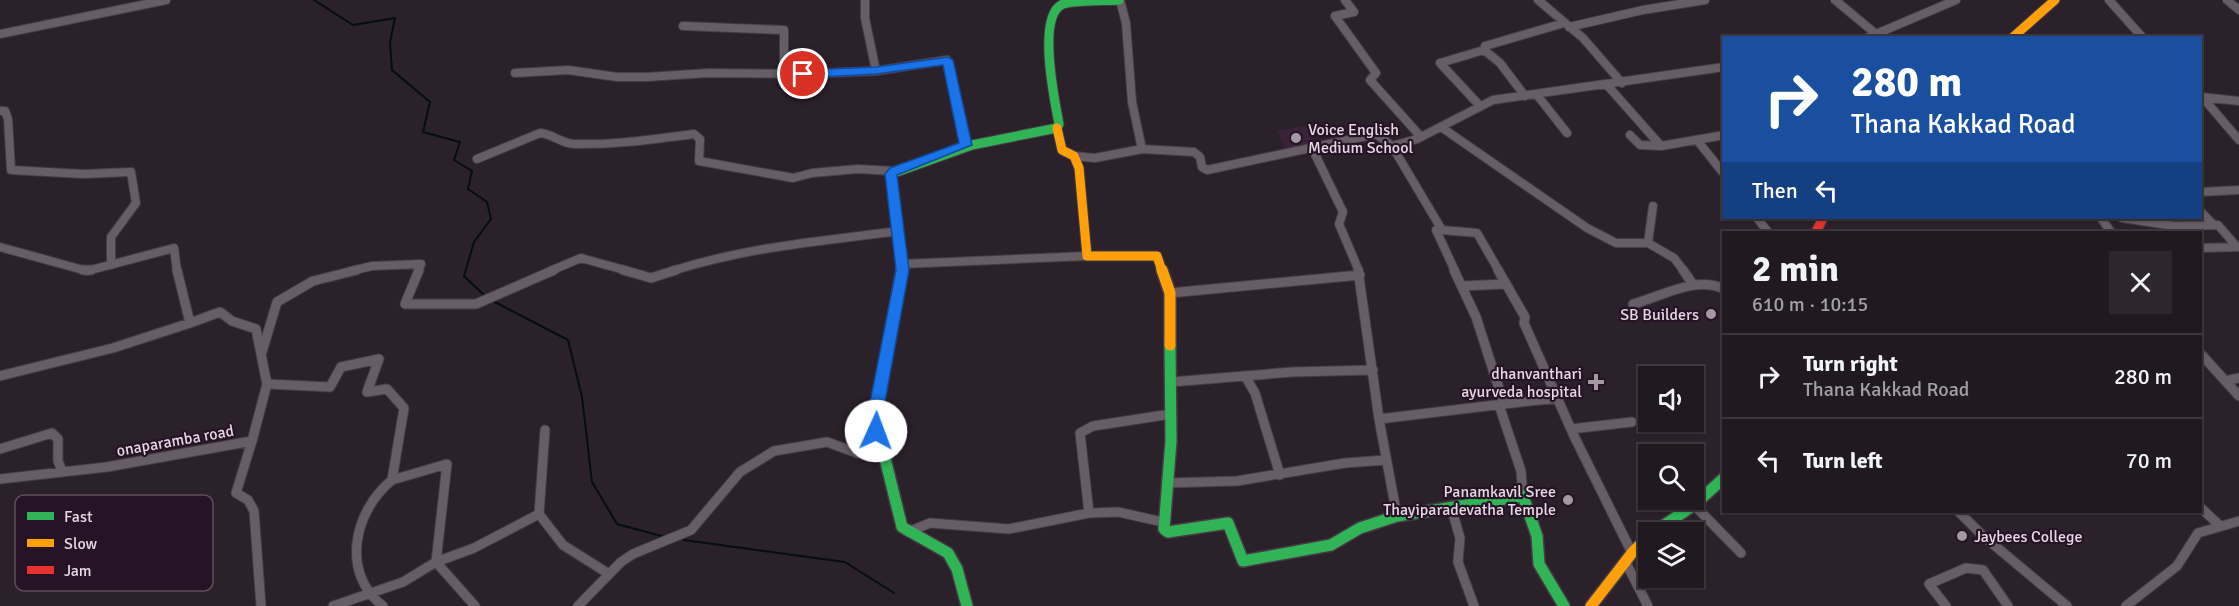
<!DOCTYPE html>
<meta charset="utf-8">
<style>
body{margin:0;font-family:Signika,sans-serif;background:#2d262d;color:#f1f3f6;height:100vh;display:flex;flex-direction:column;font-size:22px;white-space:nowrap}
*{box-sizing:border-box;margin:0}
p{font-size:20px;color:#a2a0a5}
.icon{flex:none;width:33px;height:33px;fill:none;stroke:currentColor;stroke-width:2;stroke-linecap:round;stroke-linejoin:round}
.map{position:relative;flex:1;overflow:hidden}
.details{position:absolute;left:1722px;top:231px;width:480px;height:282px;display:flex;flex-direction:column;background:#201920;border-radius:0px;box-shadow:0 2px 4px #0004,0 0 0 2px #3d383e}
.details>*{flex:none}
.top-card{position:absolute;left:1722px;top:36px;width:480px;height:183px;border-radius:0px;box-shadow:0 2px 4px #0004,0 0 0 2px #3d383e;background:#1a4fa0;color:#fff;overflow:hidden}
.buttons{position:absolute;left:1638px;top:366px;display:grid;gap:12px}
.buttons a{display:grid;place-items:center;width:66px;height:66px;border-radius:0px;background:#201920;box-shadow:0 2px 4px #0004,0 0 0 2px #3d383e;font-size:30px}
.pin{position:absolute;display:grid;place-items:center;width:51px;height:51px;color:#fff;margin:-26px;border:3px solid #fff;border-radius:50%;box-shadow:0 2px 6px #0007}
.me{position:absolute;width:66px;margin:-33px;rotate:2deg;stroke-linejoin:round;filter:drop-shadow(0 0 4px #0008)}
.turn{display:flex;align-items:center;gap:21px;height:126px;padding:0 30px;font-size:27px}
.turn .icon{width:78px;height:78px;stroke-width:2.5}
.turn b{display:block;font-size:42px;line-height:51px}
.then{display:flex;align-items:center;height:57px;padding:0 30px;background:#0003;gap:12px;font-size:22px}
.round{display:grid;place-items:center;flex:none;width:63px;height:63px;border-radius:0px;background:#2d262d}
.overview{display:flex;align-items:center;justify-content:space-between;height:102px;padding:0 30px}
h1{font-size:36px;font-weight:800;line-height:45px}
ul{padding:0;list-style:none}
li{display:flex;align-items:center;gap:18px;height:84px;padding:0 30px;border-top:2px solid #3d383e}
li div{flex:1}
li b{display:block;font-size:22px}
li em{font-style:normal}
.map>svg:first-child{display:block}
.built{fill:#3a2339}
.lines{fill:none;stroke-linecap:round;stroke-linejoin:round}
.stream{stroke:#050d14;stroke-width:2}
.street-far1-casing{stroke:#453c45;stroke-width:10}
.street-casing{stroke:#453c45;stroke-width:11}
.fast-far1-casing{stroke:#453c45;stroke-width:11}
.fast-casing{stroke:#453c45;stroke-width:14}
.slow-far1-casing{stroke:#453c45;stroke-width:11}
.slow-casing{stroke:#453c45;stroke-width:14}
.jam-casing{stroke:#453c45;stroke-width:11}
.street-far1{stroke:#665d66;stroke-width:8}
.street{stroke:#665d66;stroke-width:9}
.fast-far1{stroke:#30b455;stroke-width:9}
.fast{stroke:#30b455;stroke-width:11}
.slow-far1{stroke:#ff9f0a;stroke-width:9}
.slow{stroke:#ff9f0a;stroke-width:11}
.jam{stroke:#e5322d;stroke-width:9}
.route{fill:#1a73e8;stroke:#114b97;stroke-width:1.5}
.poi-dot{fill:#a498a3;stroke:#261325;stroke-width:2}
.labels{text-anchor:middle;stroke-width:4.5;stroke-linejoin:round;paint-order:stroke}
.poi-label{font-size:16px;fill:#e5d8e4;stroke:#261325;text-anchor:end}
.street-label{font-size:16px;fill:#e5d8e4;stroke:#261325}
.key{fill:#261325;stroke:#5f4e5e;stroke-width:1.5}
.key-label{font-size:16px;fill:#e5d8e4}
</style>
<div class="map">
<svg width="2239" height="606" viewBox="0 0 2239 606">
<rect width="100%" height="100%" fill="#2b212b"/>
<!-- built -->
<path class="built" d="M1306 126 1316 145 1286 150 1277 131Z"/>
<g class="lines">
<!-- stream -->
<path class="stream" d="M314 0 353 25 395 18 390 42 392 70 430 102 423 132 460 142 454 160 472 171 468 189 487 202 491 219 474 242 464 276 485 296
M493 301 568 340 582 397 592 482 617 524 665 537
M684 540 845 562 894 593"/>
<!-- street-far1 casing -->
<g class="street-far1-casing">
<path id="street-far1" d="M865 0V18L876 71 947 60 966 145
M1120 0 1126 23 1132 102 1142 149
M1345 0 1354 12 1335 16 1376 73 1370 80 1421 137
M1538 0 1583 38 1622 83
M1835 0 1876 34 1867 38
M2109 0 2143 38
M2227 0 2239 10
M683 26 784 30V73
M1569 27 1643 10 1705 0
M0 34 166 0
M1876 34 1956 0
M1484 50 1485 46 1564 23
M515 73 568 70 617 77H647L708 73 803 74 876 71
M1607 85 1661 146 1724 135
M1537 95 1567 133
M2201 97 2239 101
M2203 98 2239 140
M1480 106 1440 63 1484 50 1500 63 1525 96
M0 111H5L8 119 11 170 83 174 131 172 136 203 111 237V265
M1441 127 1587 228 1616 243H1648L1674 258 1684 271
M1630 135 1640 145 1661 146
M1697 140 1724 174
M1392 146 1442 230 1477 233 1499 271
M1312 148 1343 212 1339 224 1359 271
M1074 156 1095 158 1142 149 1194 152 1200 157 1202 167 1207 170 1376 134 1392 146 1417 139 1493 100 1724 67
M477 159 540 133C553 134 562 144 575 144 615 145 655 139 694 134L700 139 699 161 793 178 812 173 858 169 894 171
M2200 192 2239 190
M2200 211 2214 225
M1757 218 1768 232
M2101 218 2111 232
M2122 218 2175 226 2218 225 2237 247
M1442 230H1436L1455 271
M1648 243 1653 206
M0 247 87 271 174 248 177 271
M2200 248 2239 247
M902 264 1087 256
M351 271 372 266 421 264 418 271
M550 271 581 258 628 271
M672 271C747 247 821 241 899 231"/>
</g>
<!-- street casing -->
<g class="street-casing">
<path id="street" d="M83 270H91
M177 270 190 323 220 312 232 321 256 329 267 384 330 387 341 367 379 359 367 392 387 389 404 408 392 480 447 464 436 562 475 606
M419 270 405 304H476L554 270
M623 270 651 278 676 270
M1358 270 1379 419 1397 516
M1454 270 1476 317 1504 404 1558 398
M1498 270 1525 317 1524 323 1574 436 1632 553
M1683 270 1692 283
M1462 286 1505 284
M1170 293 1360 275
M1633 304C1661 297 1696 275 1724 289
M262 352 277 302 313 281 357 270
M2200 353 2239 396
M0 376 113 348 190 323
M1245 376 1255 393 1280 475
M2225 381 2239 378
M1171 382 1292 372 1373 370
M1499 405 1521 471 1523 496
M1379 419 1504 404
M1571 429 1632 422
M252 441 267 384
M0 449 52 433 58 439V461L62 471
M0 479 107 467 252 441 236 493 248 500 254 511 261 606
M1167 483 1237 481 1345 463 1386 460
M1694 505 1741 553
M1451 507 1460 538 1458 562 1474 606
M2200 507 2219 525
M1959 512 1982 535 2067 606
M1089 513 1080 433 1093 426 1171 414
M539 514 545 430
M908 532 930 523 1009 529 1089 513 1118 512 1163 522
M1626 563 1648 606
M333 606 403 582 436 562 474 548 539 514 563 545 609 574
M383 606C340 573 354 511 392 480
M578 606 621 562 633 554 691 530 740 472 774 451 827 442 857 453 885 458
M1946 606 1929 584 1966 568 1983 570 2008 606
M2126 606 2177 566 2198 533 2239 521"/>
</g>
<!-- fast-far1 casing -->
<g class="fast-far1-casing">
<path id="fast-far1" d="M902 271 891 174 972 145 1057 128 1059 124C1055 102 1036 15 1063 4 1076 0 1105 1 1119 0"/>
</g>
<!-- fast casing -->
<g class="fast-casing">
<path id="fast" d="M902 270 875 418 902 527 948 553 957 569 967 606
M1170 345 1171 441 1164 529 1168 532 1228 523 1243 561 1331 545 1360 528 1397 516 1523 496 1537 536 1539 564 1564 606
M1654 532 1694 505 1724 478"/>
</g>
<!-- slow-far1 casing -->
<g class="slow-far1-casing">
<path id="slow-far1" d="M2012 38 2055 0
M1057 128 1062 150 1074 156 1079 168 1087 256H1157L1162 271"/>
</g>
<!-- slow casing -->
<g class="slow-casing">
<path id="slow" d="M1162 270 1170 293V345
M1591 606 1632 553 1648 537"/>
</g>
<!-- jam casing -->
<g class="jam-casing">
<path id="jam" d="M1816 232 1823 218"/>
</g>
<!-- street-far1 -->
<use href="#street-far1" class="street-far1"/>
<!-- street -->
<use href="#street" class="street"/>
<!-- fast-far1 -->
<use href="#fast-far1" class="fast-far1"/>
<!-- fast -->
<use href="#fast" class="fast"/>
<!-- slow-far1 -->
<use href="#slow-far1" class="slow-far1"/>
<!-- slow -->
<use href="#slow" class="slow"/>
<!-- jam -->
<use href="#jam" class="jam"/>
</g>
<!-- route -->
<path class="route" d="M948 57 953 60 972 145 897 175 909 270 882 418 884 431 876 438 869 431 867 418 896 270 885 174 890 168 959 143 943 65 876 74 803 78 797 74 803 70 876 67Z"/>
<!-- markers -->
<g class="poi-dot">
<circle cx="1296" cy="138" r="6"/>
<circle cx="1711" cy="314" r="6"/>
<path d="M1593 373h6v6h6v6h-6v6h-6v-6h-6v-6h6z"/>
<circle cx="1568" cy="500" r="6"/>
<circle cx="1962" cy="536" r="6"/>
</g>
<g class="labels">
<!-- poi labels -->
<g class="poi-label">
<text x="1308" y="135" text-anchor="start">Voice English<tspan x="1308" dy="18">Medium School</tspan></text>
<text x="1699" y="320">SB Builders</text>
<text x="1582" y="379">dhanvanthari<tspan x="1582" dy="18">ayurveda hospital</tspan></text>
<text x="1556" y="497">Panamkavil Sree<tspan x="1556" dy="18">Thayiparadevatha Temple</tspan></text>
<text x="1974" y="542" text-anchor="start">Jaybees College</text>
</g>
<!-- street labels -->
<g class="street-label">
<text transform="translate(175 440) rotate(-10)" y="6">onaparamba road</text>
</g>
</g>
<!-- legend -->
<rect x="15" y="495" width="198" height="96" rx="9" class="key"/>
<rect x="27" y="512" width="27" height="8" fill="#30b455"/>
<rect x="27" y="539" width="27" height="8" fill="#ff9f0a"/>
<rect x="27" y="566" width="27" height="8" fill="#e5322d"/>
<g class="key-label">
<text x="64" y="522">Fast</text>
<text x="64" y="549">Slow</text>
<text x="64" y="576">Jam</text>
</g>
</svg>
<div class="buttons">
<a><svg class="icon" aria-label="sound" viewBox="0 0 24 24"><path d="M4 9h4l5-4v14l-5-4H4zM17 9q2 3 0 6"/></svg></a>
<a><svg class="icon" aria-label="search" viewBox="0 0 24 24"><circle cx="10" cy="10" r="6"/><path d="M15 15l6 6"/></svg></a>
<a><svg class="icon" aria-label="layers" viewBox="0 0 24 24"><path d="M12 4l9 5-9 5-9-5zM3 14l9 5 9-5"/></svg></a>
</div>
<div class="pin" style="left:803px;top:74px;background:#d93025"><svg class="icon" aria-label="arrive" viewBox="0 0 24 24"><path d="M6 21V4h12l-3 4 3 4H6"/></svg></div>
<svg class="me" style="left:876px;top:431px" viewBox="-20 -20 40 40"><circle r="19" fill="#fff"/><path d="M0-13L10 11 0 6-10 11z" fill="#1a73e8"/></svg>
<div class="top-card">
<div class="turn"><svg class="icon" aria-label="right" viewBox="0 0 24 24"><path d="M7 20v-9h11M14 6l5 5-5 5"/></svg><div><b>280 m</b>Thana Kakkad Road</div></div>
<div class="then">Then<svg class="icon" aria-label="left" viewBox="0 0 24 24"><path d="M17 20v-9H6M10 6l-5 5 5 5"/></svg></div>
</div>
<section class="details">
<div class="overview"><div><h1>2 min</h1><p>610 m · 10:15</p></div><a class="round"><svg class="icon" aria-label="close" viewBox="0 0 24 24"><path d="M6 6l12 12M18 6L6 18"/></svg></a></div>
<ul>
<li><svg class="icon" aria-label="right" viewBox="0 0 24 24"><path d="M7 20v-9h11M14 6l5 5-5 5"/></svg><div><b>Turn right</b><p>Thana Kakkad Road</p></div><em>280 m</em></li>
<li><svg class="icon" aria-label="left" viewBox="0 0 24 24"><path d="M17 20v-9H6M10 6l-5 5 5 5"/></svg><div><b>Turn left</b></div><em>70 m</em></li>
</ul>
</section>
</div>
